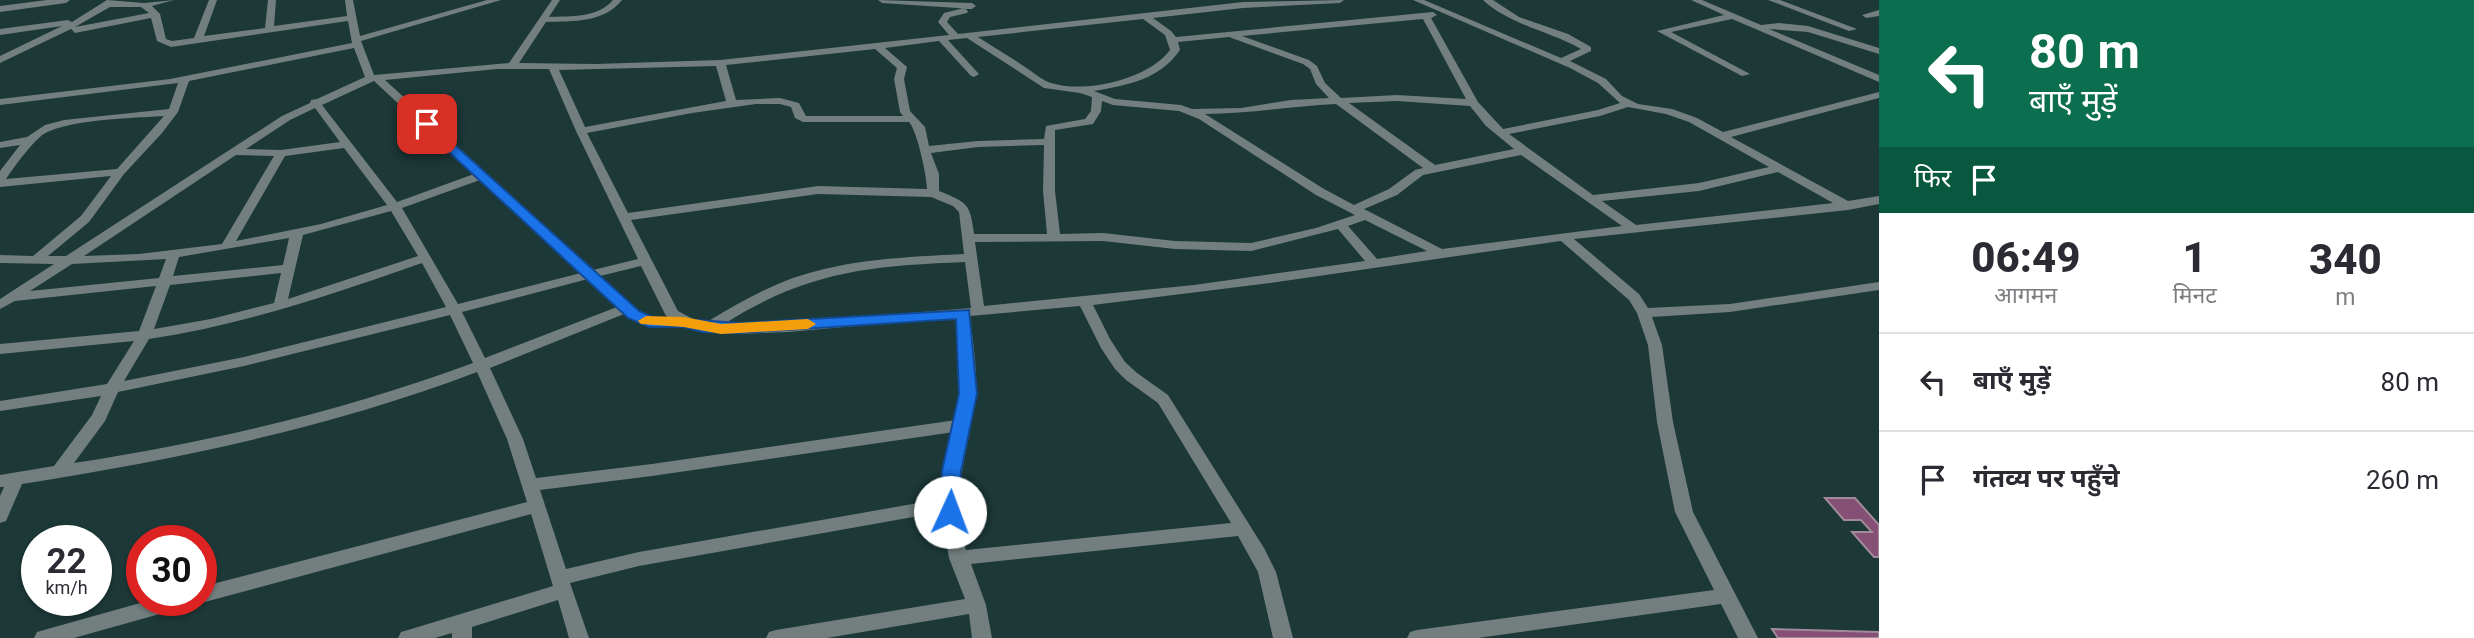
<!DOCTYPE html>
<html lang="hi">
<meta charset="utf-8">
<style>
body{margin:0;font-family:Roboto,"Noto Sans Devanagari",sans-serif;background:#f7f7f7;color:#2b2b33;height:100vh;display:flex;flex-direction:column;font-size:26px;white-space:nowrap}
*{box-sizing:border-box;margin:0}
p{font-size:23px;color:#7c7c81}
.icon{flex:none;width:38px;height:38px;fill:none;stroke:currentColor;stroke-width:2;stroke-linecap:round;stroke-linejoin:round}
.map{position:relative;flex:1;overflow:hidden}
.drawer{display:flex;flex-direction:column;background:#fff;width:595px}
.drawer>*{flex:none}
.hud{background:#0b6e4f;color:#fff;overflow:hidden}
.speed{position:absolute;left:21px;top:525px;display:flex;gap:14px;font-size:35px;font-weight:700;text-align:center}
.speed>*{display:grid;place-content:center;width:91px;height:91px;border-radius:50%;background:#fff;box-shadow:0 2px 5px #0004;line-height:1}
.speed small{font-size:18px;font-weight:400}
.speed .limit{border:10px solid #d22;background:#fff;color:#111}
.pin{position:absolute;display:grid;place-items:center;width:60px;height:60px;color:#fff;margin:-30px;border-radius:14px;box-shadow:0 4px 10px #0006}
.me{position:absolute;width:77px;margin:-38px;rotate:2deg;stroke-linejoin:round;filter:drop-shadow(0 0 5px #0008)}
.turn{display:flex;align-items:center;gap:24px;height:147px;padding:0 35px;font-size:32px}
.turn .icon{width:91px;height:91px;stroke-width:2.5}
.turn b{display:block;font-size:49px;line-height:60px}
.then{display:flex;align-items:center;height:66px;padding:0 35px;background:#0003;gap:14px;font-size:26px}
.eta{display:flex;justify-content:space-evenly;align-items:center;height:119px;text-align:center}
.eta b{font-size:42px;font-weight:800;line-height:49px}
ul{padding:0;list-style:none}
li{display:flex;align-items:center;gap:21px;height:98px;padding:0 35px;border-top:2px solid #e1e1e2}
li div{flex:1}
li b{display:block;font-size:26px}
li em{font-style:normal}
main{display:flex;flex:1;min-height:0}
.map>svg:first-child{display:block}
.building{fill:#854f76;stroke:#a18b9a;stroke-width:2}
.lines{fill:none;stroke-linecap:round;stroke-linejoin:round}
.street{fill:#727f7e;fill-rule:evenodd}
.route{fill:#1a73e8;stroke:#114b97;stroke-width:2}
.slow{fill:#f59e0b}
</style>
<main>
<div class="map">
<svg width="1879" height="638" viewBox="0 0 1879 638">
<rect width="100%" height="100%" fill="#1c3837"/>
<!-- building -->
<path class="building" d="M1825 498H1855L1879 525V557H1874L1852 532H1872L1861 520H1844Z
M1772 629 1879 632V638H1778Z"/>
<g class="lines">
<!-- street -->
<path class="street" d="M47 0H70L66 3 0 12V6Z
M107 0 144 3 174 0 152 6 160 14 166 39 172 41 194 38 209 0H217L204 36 265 28 268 0H276L274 26 347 16 345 0H353L360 36 487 0H501L361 41 374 75 509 63 552 0H560L549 17C571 16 598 18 613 0H622C604 23 573 21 546 22L519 63 595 64 720 60 949 35 938 22 944 13 964 8 968 11 967 13 950 17 947 22 958 34 1243 2 1344 0 1340 3 1243 8 1153 18 1171 31 1176 37 1433 12 1437 15 1431 18 1478 102 1503 129 1598 110 1620 103 1598 83 1570 68 1413 0H1424L1561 58 1581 49C1549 31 1510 25 1483 0H1493L1519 17 1568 34 1591 47V51L1570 61 1606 79 1622 96 1638 104 1672 109 1697 118 1723 132 1879 92V98L1731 137 1848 201 1879 196V204L1848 210 1574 239 1639 294 1648 308 1730 304 1879 282V290L1730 312 1652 317 1662 345 1673 422 1693 512 1758 638H1738L1721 604 1478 638H1407L1410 632 1417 630 1714 590 1675 512 1657 422 1648 345 1637 313 1629 300 1561 241 1277 282 1093 305 1110 339 1125 362 1137 373 1168 395 1264 548 1276 572 1293 638H1273L1258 572 1238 536 971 564 986 605 992 638H972L969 614 827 638H766L769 632 776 630 965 599 949 558 941 512 639 566 570 583 589 638H569L558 600 472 627V638H452V633L435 638H398L401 632 408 630 553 586 531 514 201 603 194 600H201V587L527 502 507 439 477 372C330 428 178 459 22 484L6 521 0 523V496L4 487H0V475L54 466 92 415 101 396 0 411V401L107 384 134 341 0 354V344L139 331 156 286 15 301 0 309V299L54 264 0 263V255L33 256 81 216 111 176 0 187V171L20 145 0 148V142L27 137 45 125 64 120 169 109 178 83 0 105V99L170 79 352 43 348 21 171 47 157 41 151 18 75 33 71 29 0 63V56L62 26 0 35V29L68 20 72 22ZM110 7H141L149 13 75 27ZM1143 19 1165 35 1170 50C1149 79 1085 94 1051 83 1044 81 1035 74 1028 69 1012 58 995 48 978 37ZM1423 19 1466 99 1397 95 1341 98 1325 83 1317 66 1309 60 1242 36ZM1229 37 1303 64 1310 69 1316 84 1329 98 1291 100 1241 108 1192 109 1181 105 1115 99 1094 91C1128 85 1159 80 1180 50L1178 42ZM967 38 1044 88 1080 93 1092 97 1091 111 1085 119 1046 126 1044 139 978 141 929 146 925 127 910 111 904 79 907 67 885 48 939 41 971 76 974 77 979 74 977 72 948 40ZM354 48 365 77 317 99 311 100 310 103 282 116 66 256H48L89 222 124 174 162 133 178 112 189 81ZM875 49 897 68 894 79 900 112 903 116H806L799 103 780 98 736 100 726 65ZM716 66 726 101 585 127 559 70ZM497 69H549L576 131 638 259 593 270 385 80ZM374 81 474 174 397 202 322 105ZM1102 101 1113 105 1179 111 1199 119 1316 195 1355 215 1316 228 1251 243 1175 241 1103 233 1060 234 1055 191V130L1093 124 1101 111ZM1397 101 1470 106 1486 126 1514 149 1435 165 1349 103ZM756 104H780L791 107 795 118 803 122H909C917 130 927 177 927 189L818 186 628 213 587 133 692 113ZM1336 104 1423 168 1415 170 1389 189 1354 205 1324 189 1205 114C1249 114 1292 106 1336 104ZM1628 107 1666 114 1689 122 1769 167 1699 183 1593 195 1509 134 1600 116ZM315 108 340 142 281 150 246 149 290 120ZM164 116 117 169 6 179C16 164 28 148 40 137 60 119 137 118 164 116ZM1044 145 1043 191 1047 234H974C970 203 968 203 939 191V174L931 153 978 147ZM344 148 387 205 321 224 236 241 285 156ZM236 155 274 156 222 244 139 254 84 256ZM1521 155 1622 226 1442 249 1364 209 1397 195 1423 175ZM1778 172 1833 203 1636 225 1602 201 1699 191ZM480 180 581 273 458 304 402 208ZM818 194 931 197 953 206 959 212 964 254C907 257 848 259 793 278 763 289 735 305 707 322L693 319 678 311 631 220ZM391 211 418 256 288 299 303 235ZM1365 220 1427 251 1377 259 1348 226ZM1338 229 1365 261 1194 285 984 306 975 242 1103 241 1175 249 1251 251ZM289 238 283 265 173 276 179 257ZM166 259 159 278 30 291 72 264ZM965 262 971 308 788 323 724 324C808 271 869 266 965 262ZM422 263 446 307 244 357 124 381 149 339C243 325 333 294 422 263ZM641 266 665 314 668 318H651L638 311 600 276ZM281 273 274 303 211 319 154 329 170 285ZM588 279 617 307 485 358 462 312ZM1080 306 1101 348 1115 369 1126 380 1158 403 1231 523 966 550C948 494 970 452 975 397 978 370 973 343 970 316ZM624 314 649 326H686L711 332 735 334 788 332 956 317 961 383 956 420 652 464 536 478 523 439 490 368ZM450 315 473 363C343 411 211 442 74 463L105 421 118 392 244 366ZM954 432 941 499 639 552 566 569 540 490 652 476Z
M878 0 972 3 976 6 972 9 882 3Z
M1691 0H1702L1761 25 1779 23 1808 26 1879 48V54L1808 32 1769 29 1879 75V82L1732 19 1671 32 1750 74 1742 76 1657 31 1724 15Z
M1768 0H1780L1857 29 1849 31Z
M1879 10V16L1866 18 1862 15Z
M151 600H190L188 606 181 608 74 638H34L37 632 44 630Z"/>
</g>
<!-- route -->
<path class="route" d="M427 120 639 311 652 317 740 323 969 310 977 394 961 471 959 512 956 518 950 520 943 518 940 512 942 471 959 394 956 319 740 333 702 332 684 327H649L628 318 422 127V121Z"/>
<!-- slow -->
<path class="slow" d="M646 316 684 317 721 324 808 319 816 324 808 329 721 334 684 327 641 324 638 321Z"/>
</svg>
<div class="speed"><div>22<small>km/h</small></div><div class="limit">30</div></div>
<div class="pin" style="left:427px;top:124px;background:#d93025"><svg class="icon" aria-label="arrive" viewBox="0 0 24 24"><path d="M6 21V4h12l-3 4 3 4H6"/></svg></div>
<svg class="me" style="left:950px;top:512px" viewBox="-20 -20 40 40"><circle r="19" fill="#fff"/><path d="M0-13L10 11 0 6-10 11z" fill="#1a73e8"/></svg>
</div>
<section class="drawer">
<div class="hud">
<div class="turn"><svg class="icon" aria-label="left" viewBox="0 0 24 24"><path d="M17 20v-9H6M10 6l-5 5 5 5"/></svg><div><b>80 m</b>बाएँ मुड़ें</div></div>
<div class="then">फिर<svg class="icon" aria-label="arrive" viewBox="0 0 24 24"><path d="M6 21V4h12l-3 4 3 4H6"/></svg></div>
</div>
<div class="eta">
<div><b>06:49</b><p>आगमन</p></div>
<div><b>1</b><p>मिनट</p></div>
<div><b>340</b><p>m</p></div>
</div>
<ul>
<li><svg class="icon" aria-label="left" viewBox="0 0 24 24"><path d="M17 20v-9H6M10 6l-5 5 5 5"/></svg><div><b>बाएँ मुड़ें</b></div><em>80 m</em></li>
<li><svg class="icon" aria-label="arrive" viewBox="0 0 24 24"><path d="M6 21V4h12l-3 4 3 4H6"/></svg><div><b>गंतव्य पर पहुँचे</b></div><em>260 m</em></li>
</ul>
</section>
</main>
